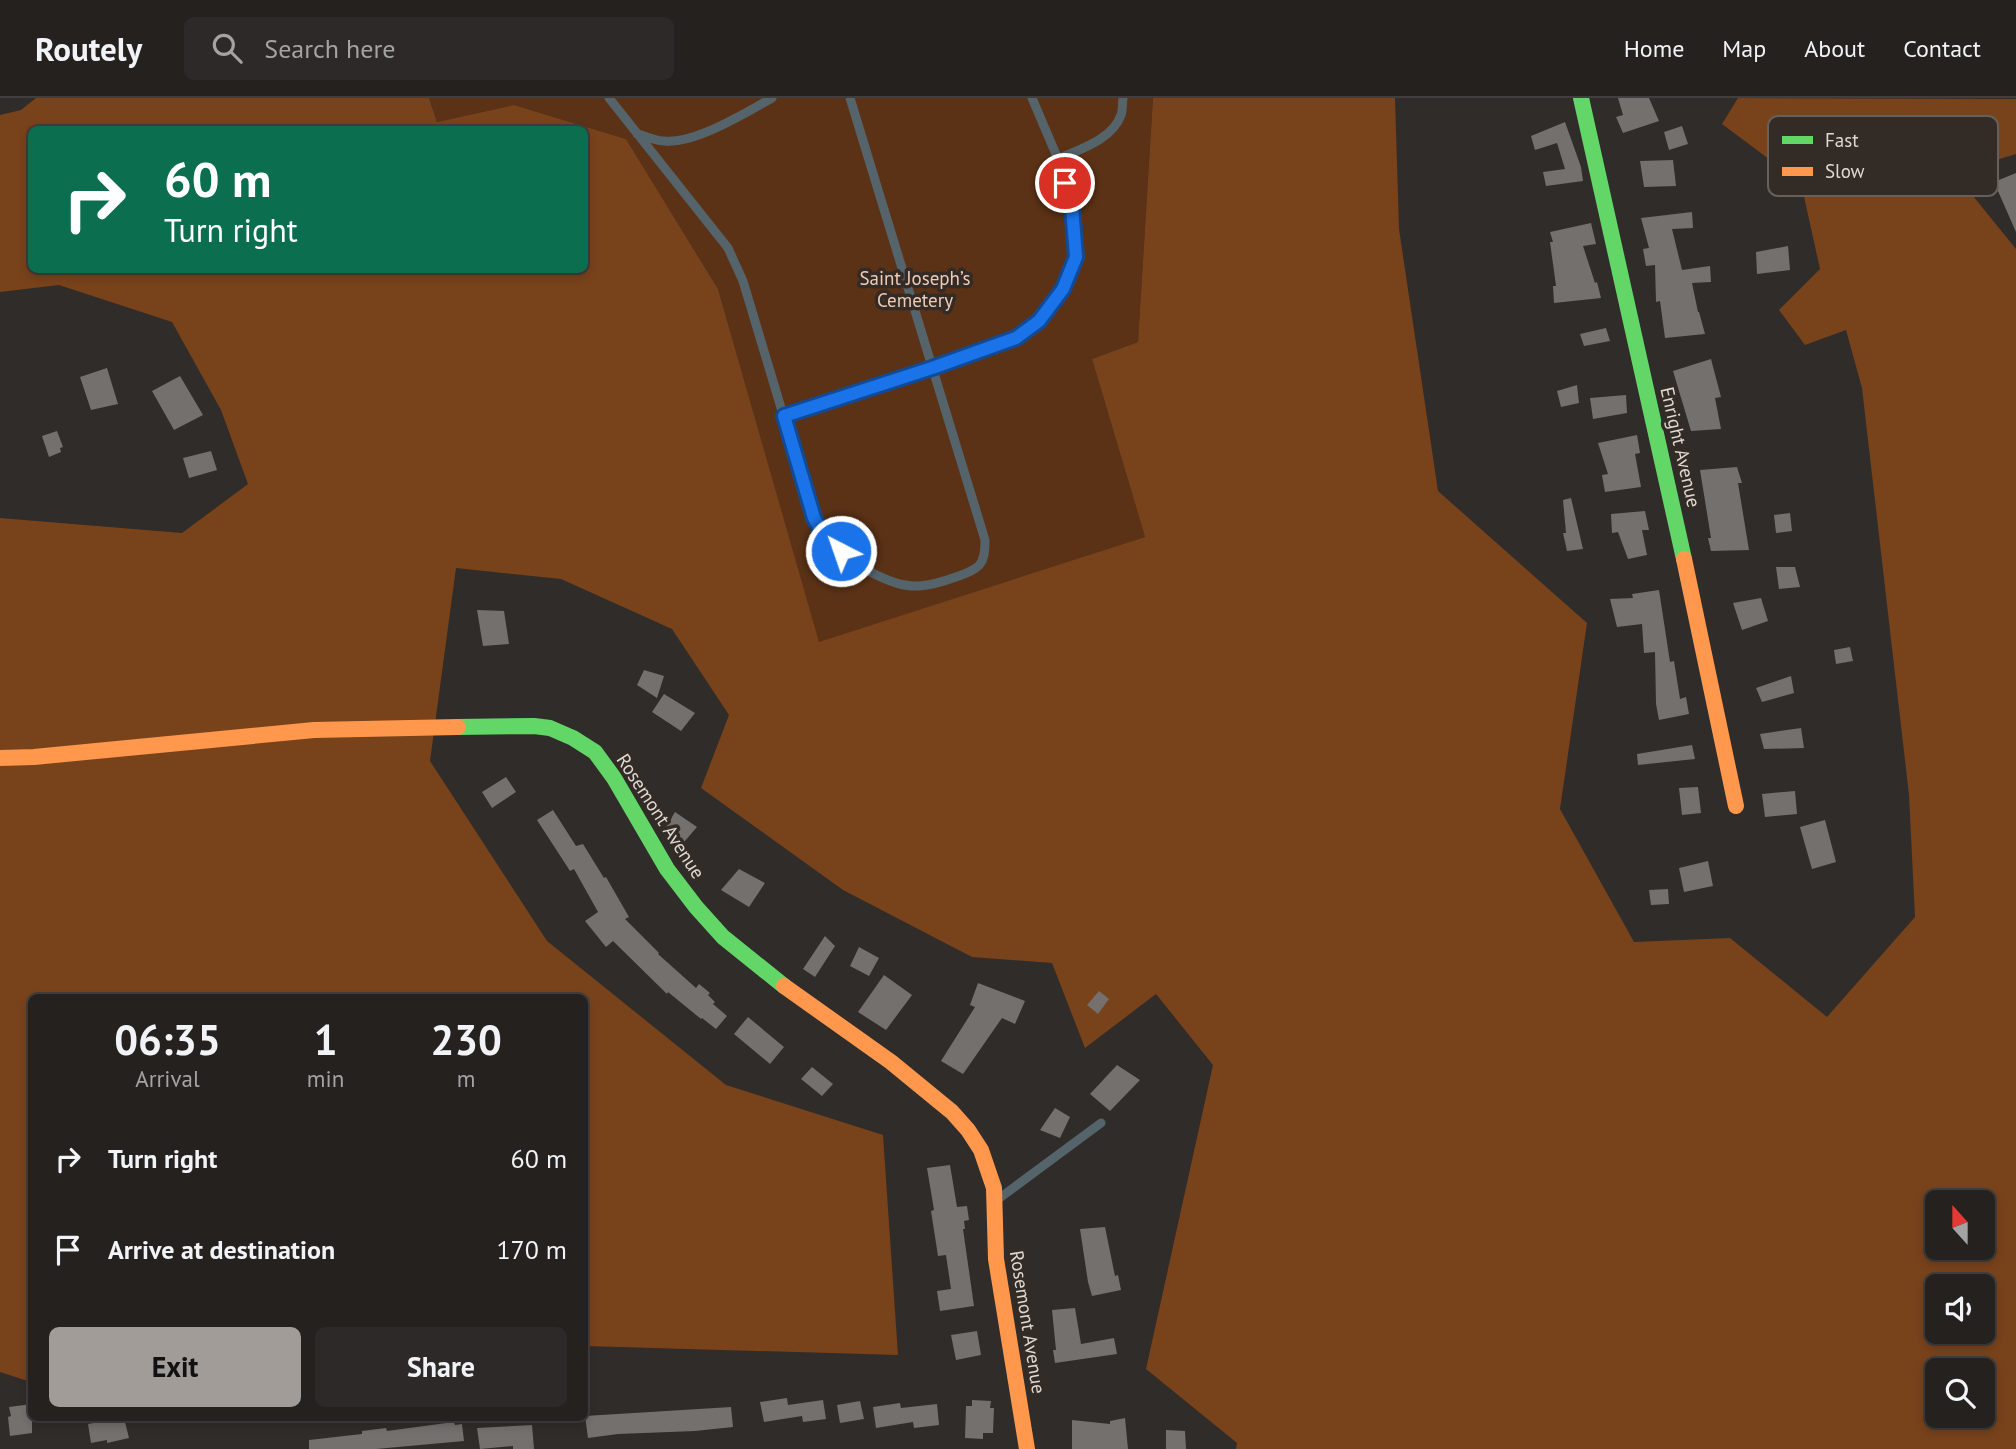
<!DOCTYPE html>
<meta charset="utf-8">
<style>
body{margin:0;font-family:"PT Sans",sans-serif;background:#2c2928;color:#f1f3f6;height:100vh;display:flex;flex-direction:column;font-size:26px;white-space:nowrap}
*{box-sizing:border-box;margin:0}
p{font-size:23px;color:#a3a3a4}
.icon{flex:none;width:38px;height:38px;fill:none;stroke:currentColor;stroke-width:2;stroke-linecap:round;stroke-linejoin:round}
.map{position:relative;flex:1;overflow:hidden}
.panel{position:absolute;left:28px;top:896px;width:560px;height:427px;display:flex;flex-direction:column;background:#24211f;border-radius:10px;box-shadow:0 4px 10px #0003,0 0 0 2px #413e3d}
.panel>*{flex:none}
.hud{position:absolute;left:28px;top:28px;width:560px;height:147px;border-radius:10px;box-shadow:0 4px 10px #0003,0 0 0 2px #413e3d;background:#0b6e4f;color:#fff;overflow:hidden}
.needle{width:46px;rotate:339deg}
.tools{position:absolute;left:1925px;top:1092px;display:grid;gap:14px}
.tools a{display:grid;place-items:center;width:70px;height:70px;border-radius:10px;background:#24211f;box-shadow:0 4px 10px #0003,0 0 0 2px #413e3d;font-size:35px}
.pin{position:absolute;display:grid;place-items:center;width:60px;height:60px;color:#fff;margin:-30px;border:4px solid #fff;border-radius:50%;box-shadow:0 2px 7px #0007}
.me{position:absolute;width:77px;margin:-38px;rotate:319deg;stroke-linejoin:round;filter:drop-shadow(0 0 5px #0008)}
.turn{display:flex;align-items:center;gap:24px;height:147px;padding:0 21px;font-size:32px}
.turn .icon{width:91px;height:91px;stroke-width:2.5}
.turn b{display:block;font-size:49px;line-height:60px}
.eta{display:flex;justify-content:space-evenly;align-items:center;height:119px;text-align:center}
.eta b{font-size:42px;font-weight:600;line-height:49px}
.button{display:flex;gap:14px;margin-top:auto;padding:14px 21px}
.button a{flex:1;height:80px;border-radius:10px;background:#a29c99;color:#111;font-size:28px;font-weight:600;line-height:80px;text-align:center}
.button a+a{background:#2c2928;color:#f1f3f6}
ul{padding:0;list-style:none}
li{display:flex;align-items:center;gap:21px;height:91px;padding:0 21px}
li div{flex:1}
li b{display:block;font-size:26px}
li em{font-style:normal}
header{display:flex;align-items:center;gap:42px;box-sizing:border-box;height:98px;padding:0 35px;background:#24211f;border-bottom:2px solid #413e3d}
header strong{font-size:33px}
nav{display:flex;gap:38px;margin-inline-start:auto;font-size:24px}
.search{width:490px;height:63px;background:#2c2928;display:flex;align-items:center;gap:18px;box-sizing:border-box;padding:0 24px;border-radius:10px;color:#a3a3a4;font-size:26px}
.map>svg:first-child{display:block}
.green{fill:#5b3216}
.forest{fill:#78421b;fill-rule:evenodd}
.building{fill:#74706e}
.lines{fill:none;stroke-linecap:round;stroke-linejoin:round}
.lane{stroke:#55636b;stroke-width:9}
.fast{stroke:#63d668;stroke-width:16}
.slow{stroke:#ff974d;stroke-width:16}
.route-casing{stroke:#114b97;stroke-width:18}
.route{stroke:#1a73e8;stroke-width:12}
.labels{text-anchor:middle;stroke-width:7;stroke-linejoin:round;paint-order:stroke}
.park-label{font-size:19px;fill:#f1cbb5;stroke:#332b26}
.street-label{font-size:19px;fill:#dfd9d6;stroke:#332b26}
.key{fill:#332b26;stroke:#675f5b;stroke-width:2}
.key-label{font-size:19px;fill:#dfd9d6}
</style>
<header>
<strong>Routely</strong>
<div class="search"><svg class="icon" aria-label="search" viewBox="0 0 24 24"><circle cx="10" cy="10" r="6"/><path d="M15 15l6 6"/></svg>Search here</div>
<nav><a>Home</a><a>Map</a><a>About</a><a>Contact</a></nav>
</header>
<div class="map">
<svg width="2016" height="1351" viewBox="0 0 2016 1351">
<rect width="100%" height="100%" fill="#302c29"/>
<!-- green -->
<path class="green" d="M429 0H1153L1138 244 1092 261 1145 439 819 545 718 191 626 41 514 7 437 24Z"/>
<!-- forest -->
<path class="forest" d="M36 0H429L437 24 514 7 626 41 718 191 819 544 1145 439 1092 261 1138 244 1153 0H1395L1399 131 1438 393 1587 525 1560 711 1634 844 1730 840 1827 919 1915 819 1909 697 1862 290 1846 232 1805 247 1779 212 1820 171 1801 85 1722 26 1738 0 2016 1V56L1990 64 1973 98 2016 151V1351H1236L1237 1345 1146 1271 1213 967 1156 896 1085 950 1052 865 972 859 843 792 701 690 729 617 672 531 561 481 456 470 430 663 547 843 726 987 883 1037 898 1257 585 1248 584 900H32L31 1284 0 1274V420L182 435 248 386 221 312 172 224 59 187 0 194V17L21 12ZM32 32H584V172H32ZM1937 1104H1983V1150H1937ZM1937 1188H1983V1234H1937ZM1937 1272H1983V1318H1937Z"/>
<!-- building -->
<path class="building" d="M1618 0H1649L1659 23 1623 35 1616 19 1623 17Z
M1565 24 1581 69 1583 83 1546 88 1543 74 1565 71 1557 45 1535 52 1531 38Z
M1682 28 1688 46 1669 52 1664 34Z
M1673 62 1676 88 1644 89 1640 63Z
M2016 75V134L1994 84Z
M1692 114 1693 130 1672 131 1682 172 1710 168 1711 184 1692 185 1698 214H1699L1705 236 1665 240 1660 203 1656 204 1655 167 1646 168 1643 151 1649 150 1641 120Z
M1591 125 1596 146 1583 148 1595 185 1597 184 1601 200 1554 205 1553 188H1556L1550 144H1553L1550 134Z
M1788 148 1790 172 1757 176 1756 154Z
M1606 230 1610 243 1584 248 1580 236Z
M1711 261 1721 299 1715 300 1721 331 1691 333 1673 273Z
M107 270 118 306 91 312 80 279Z
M180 278 203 317 174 332 152 293Z
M1577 287 1579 305 1561 309 1557 293Z
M1626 297 1627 315 1593 321 1590 300Z
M57 333 63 349 60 350 61 354 49 359 42 338Z
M1637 337 1640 355 1635 356 1641 389 1605 394 1602 377 1608 376 1598 345Z
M211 353 217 372 189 380 183 360Z
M1737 369 1742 385H1738L1749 452 1711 453 1708 440H1711L1700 372Z
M1571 400 1583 451 1567 453 1563 435H1566L1563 402Z
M1645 413 1649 432H1642L1647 457 1628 461 1618 434 1612 435 1611 416Z
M1790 415 1792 433 1776 435 1774 417Z
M1776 469H1795L1800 489 1779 491Z
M1659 492 1670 564 1674 563 1680 601 1686 599 1689 616 1659 622 1656 606 1655 554 1644 555 1642 526 1617 529 1610 501 1633 500 1632 496Z
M1761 500 1768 523 1742 532 1733 505Z
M477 512 504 513 509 546 483 548Z
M1850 549 1853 563 1836 566 1834 552Z
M644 572 664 578 657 600 637 587Z
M1791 578 1794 595 1762 604 1756 590Z
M664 596 695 615 681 633 652 614Z
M1801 630 1804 650 1764 651 1760 636Z
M1692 647 1695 661 1638 667 1637 656Z
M506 679 516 694 492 710 482 694Z
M1698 689 1701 715 1682 717 1679 690Z
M1795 693 1797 716 1765 719 1762 696Z
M553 712 576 748 583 746 604 780 606 779 629 819 625 821 659 855 658 856 696 890 699 886 710 895 708 897 715 904 713 906 727 918 716 931 702 920 701 921 668 894 667 896 613 843 606 849 585 823 598 814 574 771 570 773 537 722Z
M675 714 697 729 678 751 669 745 663 734Z
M1825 722 1836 764 1812 771 1800 729Z
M1708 763 1713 788 1684 794 1679 770Z
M739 771 765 785 749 809 721 792Z
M1668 791 1669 806 1651 807 1649 792Z
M825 838 835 848 815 879 803 871Z
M859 849 879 860 869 878 850 868Z
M884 877 912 897 886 932 858 914Z
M978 885 1025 903 1015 926 1002 920 963 976 941 963 975 909 970 907Z
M1099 893 1109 901 1098 916 1087 907Z
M748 919 784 949 770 966 734 936Z
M1117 967 1140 982 1110 1013 1090 996Z
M812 969 833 986 822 998 801 981Z
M1055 1010 1070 1019 1060 1040 1040 1032Z
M950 1067 957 1109 967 1108 969 1122 964 1123 965 1131H963L974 1208 940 1213 937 1193 951 1191 946 1157 938 1158 931 1113 934 1112 927 1070Z
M1105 1129 1115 1178 1118 1177 1121 1192 1092 1198 1088 1184 1080 1131Z
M1075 1210 1081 1246 1114 1240 1117 1256 1055 1265 1053 1252H1056L1052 1212Z
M977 1233 981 1257 956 1262 951 1237Z
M787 1300 788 1307 823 1302 826 1321 803 1324 802 1318 764 1324 760 1304Z
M972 1302 991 1303 990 1310H994L993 1335H983V1341L965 1340 966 1308H972Z
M860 1303 864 1321 840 1325 837 1307Z
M900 1305 901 1310 937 1306 939 1327 914 1330 913 1324 876 1330 873 1309Z
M32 1306V1335L10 1338 8 1319 11 1318 9 1309Z
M731 1309 733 1329 695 1333 618 1336 588 1340 585 1318Z
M124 1320 129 1340 107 1345V1342L91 1345 88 1326Z
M1125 1320 1128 1351H1072V1322L1110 1326V1323Z
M454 1324 455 1327 462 1326 464 1343 376 1351H309V1342L362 1336V1333L386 1330 387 1333Z
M532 1327 534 1351H513V1348L480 1351 477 1330Z
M1166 1332 1185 1333 1186 1351H1166Z"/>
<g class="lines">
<!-- lane -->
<path class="lane" d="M609 0 728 150 743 183 814 420C818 426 821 434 825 439 843 461 890 490 919 488 931 487 945 483 956 479 980 470 985 468 985 442L850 0
M637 36C646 38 656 43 664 43 695 46 745 15 772 0
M1058 61C1080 51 1112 42 1121 17 1123 12 1122 5 1123 0
M784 318 932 270 1016 240 1039 223 1063 191 1076 159 1072 109 1058 61 1032 0
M997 1102 1101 1025"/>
<!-- fast -->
<path class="fast" d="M1581 0 1684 461
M458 629 534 628 550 630 573 640 595 654 614 680 667 771 696 809 723 839 784 888"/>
<!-- slow -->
<path class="slow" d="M1684 461 1736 708
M0 660 34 659 314 632 458 629
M784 888 891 964 952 1014 968 1032 981 1052 994 1090 996 1161 1027 1351"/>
</g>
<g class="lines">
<!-- route casing -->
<g class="route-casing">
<path id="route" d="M841 453 825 439 814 420 784 318 932 270 1016 240 1039 223 1063 191 1076 159 1072 109 1065 85"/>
</g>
<!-- route -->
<use href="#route" class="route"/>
</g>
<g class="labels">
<!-- park labels -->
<g class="park-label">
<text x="915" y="187">Saint Joseph’s<tspan x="915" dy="22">Cemetery</tspan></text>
</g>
<!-- street labels -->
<g class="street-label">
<text transform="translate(1681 349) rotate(77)" y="7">Enright Avenue</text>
<text transform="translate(661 718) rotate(57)" y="7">Rosemont Avenue</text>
<text transform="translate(1028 1224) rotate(81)" y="7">Rosemont Avenue</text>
</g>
</g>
<!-- legend -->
<rect x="1768" y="18" width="230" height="80" rx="10" class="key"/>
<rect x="1782" y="38" width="31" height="8" fill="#63d668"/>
<rect x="1782" y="69" width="31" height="9" fill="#ff974d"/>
<g class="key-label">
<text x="1825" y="49">Fast</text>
<text x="1825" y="80">Slow</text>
</g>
</svg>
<div class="tools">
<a><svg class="needle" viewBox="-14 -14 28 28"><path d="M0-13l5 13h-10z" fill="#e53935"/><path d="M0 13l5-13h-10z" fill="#a3a3a4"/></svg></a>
<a><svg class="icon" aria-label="sound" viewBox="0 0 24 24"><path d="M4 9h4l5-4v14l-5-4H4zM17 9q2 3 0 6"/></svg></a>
<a><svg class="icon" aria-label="search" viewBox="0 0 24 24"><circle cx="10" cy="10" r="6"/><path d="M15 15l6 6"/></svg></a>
</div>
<div class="pin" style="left:1065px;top:85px;background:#d93025"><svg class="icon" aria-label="arrive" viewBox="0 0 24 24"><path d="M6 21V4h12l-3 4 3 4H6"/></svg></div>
<svg class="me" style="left:841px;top:453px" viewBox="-20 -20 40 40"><circle r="17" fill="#1a73e8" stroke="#fff" stroke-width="3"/><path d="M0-11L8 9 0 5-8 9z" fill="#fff"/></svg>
<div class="hud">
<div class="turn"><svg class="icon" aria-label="right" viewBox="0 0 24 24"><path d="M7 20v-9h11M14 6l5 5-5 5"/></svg><div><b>60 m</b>Turn right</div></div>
</div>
<section class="panel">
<div class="eta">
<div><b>06:35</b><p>Arrival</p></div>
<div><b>1</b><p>min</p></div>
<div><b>230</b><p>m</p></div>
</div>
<ul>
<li><svg class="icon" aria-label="right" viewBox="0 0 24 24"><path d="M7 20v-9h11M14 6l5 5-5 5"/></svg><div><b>Turn right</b></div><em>60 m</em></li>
<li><svg class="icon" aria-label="arrive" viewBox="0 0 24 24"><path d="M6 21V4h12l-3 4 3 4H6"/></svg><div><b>Arrive at destination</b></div><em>170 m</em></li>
</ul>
<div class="button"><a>Exit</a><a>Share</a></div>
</section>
</div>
